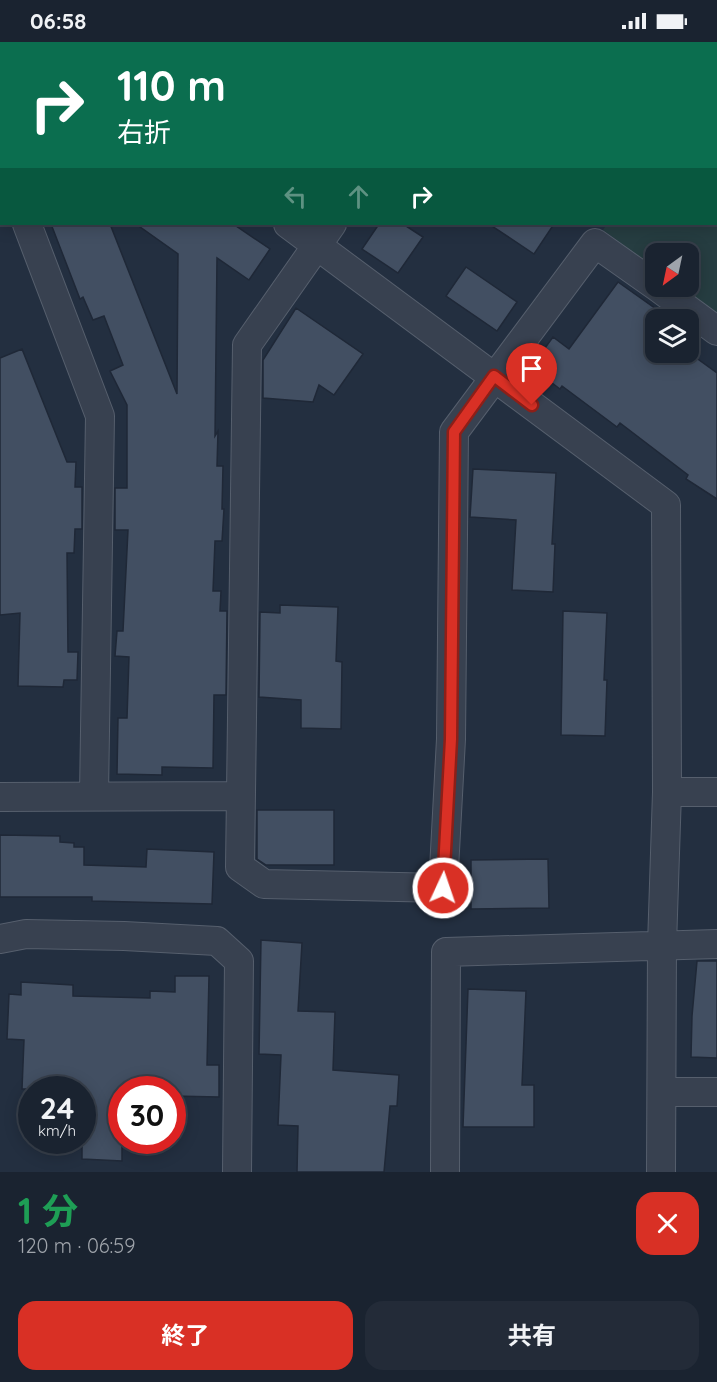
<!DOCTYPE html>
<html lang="ja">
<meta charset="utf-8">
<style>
body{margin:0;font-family:Quicksand,"Noto Sans JP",sans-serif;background:#232b38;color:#f1f3f6;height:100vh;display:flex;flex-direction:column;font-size:22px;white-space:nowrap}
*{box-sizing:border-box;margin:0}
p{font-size:20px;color:#9fa4ab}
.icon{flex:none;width:33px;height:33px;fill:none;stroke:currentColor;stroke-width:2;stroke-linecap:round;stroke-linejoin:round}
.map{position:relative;height:1130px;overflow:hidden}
.drawer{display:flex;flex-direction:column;background:#1a2330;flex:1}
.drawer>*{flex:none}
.top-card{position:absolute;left:0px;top:0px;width:717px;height:183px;box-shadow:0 3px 15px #0003,0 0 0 2px #38404c;background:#0b6e4f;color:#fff;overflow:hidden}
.needle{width:39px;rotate:213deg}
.buttons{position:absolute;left:645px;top:201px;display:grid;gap:12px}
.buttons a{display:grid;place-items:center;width:54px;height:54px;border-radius:12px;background:#1a2330;box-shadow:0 3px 15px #0003,0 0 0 2px #38404c;font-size:30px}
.speed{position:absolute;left:18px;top:1034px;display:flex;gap:12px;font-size:30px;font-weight:700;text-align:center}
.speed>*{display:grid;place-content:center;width:78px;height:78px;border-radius:50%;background:#1a2330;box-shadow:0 3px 15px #0003,0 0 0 2px #38404c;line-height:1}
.speed small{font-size:15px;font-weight:400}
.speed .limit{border:9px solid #d22;background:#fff;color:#111}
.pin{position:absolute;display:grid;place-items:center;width:51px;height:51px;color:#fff;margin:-62px -26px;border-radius:50% 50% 50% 0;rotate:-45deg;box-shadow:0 0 6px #0007}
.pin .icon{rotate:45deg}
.me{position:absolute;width:66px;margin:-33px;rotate:3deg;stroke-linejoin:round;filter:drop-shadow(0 0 4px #0008)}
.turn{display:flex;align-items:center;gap:21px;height:126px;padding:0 18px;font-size:27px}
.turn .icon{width:78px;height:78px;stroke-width:2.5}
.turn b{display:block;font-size:42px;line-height:51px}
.lanes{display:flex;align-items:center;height:57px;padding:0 18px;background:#0003;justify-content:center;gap:30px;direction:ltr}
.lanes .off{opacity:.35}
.round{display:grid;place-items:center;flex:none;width:63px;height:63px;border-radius:18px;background:#232b38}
.overview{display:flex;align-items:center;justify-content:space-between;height:102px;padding:0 18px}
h1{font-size:36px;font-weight:700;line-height:45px;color:#1e9e55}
.cta{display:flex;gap:12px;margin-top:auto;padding:12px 18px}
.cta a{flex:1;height:69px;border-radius:18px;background:#d93025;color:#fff;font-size:24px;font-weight:700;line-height:69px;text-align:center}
.cta a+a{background:#232b38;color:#f1f3f6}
.status{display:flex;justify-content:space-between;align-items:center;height:42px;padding:0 30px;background:#1a2330;direction:ltr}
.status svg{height:16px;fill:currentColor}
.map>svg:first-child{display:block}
.green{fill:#263d41}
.building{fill:#424f62;stroke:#1f2837;stroke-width:1.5}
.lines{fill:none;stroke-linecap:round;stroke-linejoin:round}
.street-casing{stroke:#565f6d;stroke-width:30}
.street{stroke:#384150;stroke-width:28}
.route-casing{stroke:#8d1f18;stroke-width:15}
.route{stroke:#d93025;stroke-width:10}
</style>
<div class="status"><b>06:58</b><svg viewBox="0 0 49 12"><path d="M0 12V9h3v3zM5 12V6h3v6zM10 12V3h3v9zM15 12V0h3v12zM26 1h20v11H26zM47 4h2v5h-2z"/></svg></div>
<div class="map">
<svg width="717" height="1130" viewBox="0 0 717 1130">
<rect width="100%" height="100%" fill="#232f40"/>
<!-- green -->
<path class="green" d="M717 27V271L681 245 688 244V212H656L655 226 603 188 607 182H716Z"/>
<!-- building -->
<path class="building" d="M51 182H110L177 352 178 212 136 182H233L270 207 249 238 217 216 215 394 218 389 217 424H223L222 467H224L222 499H215L213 549H221L220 569H227L226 653H214L213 726 162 725V733L117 732 118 676H127L129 615 115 614 117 589H123L128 488H115V446H127V363L110 329 123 323 104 274 93 278 83 255 80 257Z
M379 182H403L423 195 398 231 362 207Z
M489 182H554L534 212Z
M466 225 517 260 497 289 446 254Z
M618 240 656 267V310H688L717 331V457L686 437 688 433 620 381 617 385 562 344 560 347 531 325 553 295 569 307Z
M296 266 363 312 334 353 319 343 313 360 263 356V318Z
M22 307 67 420H76L75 445H82V487H75L74 511H67L68 610H78L77 638H64L63 645 18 644 20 571 0 573V316Z
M473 427 556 431 552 502H555L553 550 512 548 516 478 470 475Z
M280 563 338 565 336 619 342 620 341 687 301 686V658L259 655 260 570 280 571Z
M563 569 607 571 604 638H607L605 694 561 693Z
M257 768H334V823H266L257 817Z
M0 793 60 794V800L74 801V805H84V823L146 825 147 807 214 810 212 862 92 859V855H0Z
M548 817 549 866 471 867V818Z
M261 898 302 901 298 969 335 970 333 1028 399 1033 397 1064H390L384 1130H297L298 1084 278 1083 281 1013 259 1012Z
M697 919H717V1016L691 1015 692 974Z
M175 934H209L207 1023H219V1055L172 1054V1047H122V1119L82 1117V1047H22L24 998 7 997 9 952 21 953V940L73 943V954L150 956V949L175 950Z
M468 947 526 949 522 1043H534V1085H463Z"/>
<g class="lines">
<!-- street casing -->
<g class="street-casing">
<path id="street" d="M89 0 90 2
M595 0 597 2
M184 2 185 0
M461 2 462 0
M0 124 2 126
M27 182 100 374 94 753
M288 182 666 463 667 750 662 903 661 1130
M332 182 247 303 240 825 264 842 443 846 451 697 454 390 595 201 656 244
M656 244 717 289
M667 750H717
M0 755 241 754
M0 897 26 892 124 894 217 899 239 919 237 1130
M662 1050H717
M445 1130 446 910 717 902"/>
</g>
<!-- street -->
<use href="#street" class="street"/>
</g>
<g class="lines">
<!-- route casing -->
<g class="route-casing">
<path id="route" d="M443 846 451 697 454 390 494 334 532 363"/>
</g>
<!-- route -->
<use href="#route" class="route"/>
</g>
</svg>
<div class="buttons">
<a><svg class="needle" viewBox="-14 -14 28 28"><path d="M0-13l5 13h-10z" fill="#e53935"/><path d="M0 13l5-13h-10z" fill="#9fa4ab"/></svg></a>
<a><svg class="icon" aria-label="layers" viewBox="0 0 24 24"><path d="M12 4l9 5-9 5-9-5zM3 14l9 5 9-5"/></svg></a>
</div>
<div class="speed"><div>24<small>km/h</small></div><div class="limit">30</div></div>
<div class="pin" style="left:532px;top:363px;background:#d93025"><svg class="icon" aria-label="arrive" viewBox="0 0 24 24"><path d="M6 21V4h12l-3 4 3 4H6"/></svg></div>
<svg class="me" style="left:443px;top:846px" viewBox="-20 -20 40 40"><circle r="17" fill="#d93025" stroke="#fff" stroke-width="3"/><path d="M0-11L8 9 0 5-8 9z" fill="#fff"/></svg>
<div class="top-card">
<div class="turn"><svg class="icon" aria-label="right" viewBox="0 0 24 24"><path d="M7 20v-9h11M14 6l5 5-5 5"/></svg><div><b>110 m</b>右折</div></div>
<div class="lanes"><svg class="icon off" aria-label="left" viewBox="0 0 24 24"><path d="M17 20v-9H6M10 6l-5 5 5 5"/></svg><svg class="icon off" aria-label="ahead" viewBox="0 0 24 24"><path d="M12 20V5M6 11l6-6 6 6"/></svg><svg class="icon" aria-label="right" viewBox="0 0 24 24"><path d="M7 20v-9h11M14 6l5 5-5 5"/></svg></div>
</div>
</div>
<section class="drawer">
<div class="overview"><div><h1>1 分</h1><p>120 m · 06:59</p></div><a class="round" style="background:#d93025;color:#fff"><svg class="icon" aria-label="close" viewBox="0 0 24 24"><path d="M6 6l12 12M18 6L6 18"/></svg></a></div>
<div class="cta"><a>終了</a><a>共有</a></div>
</section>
